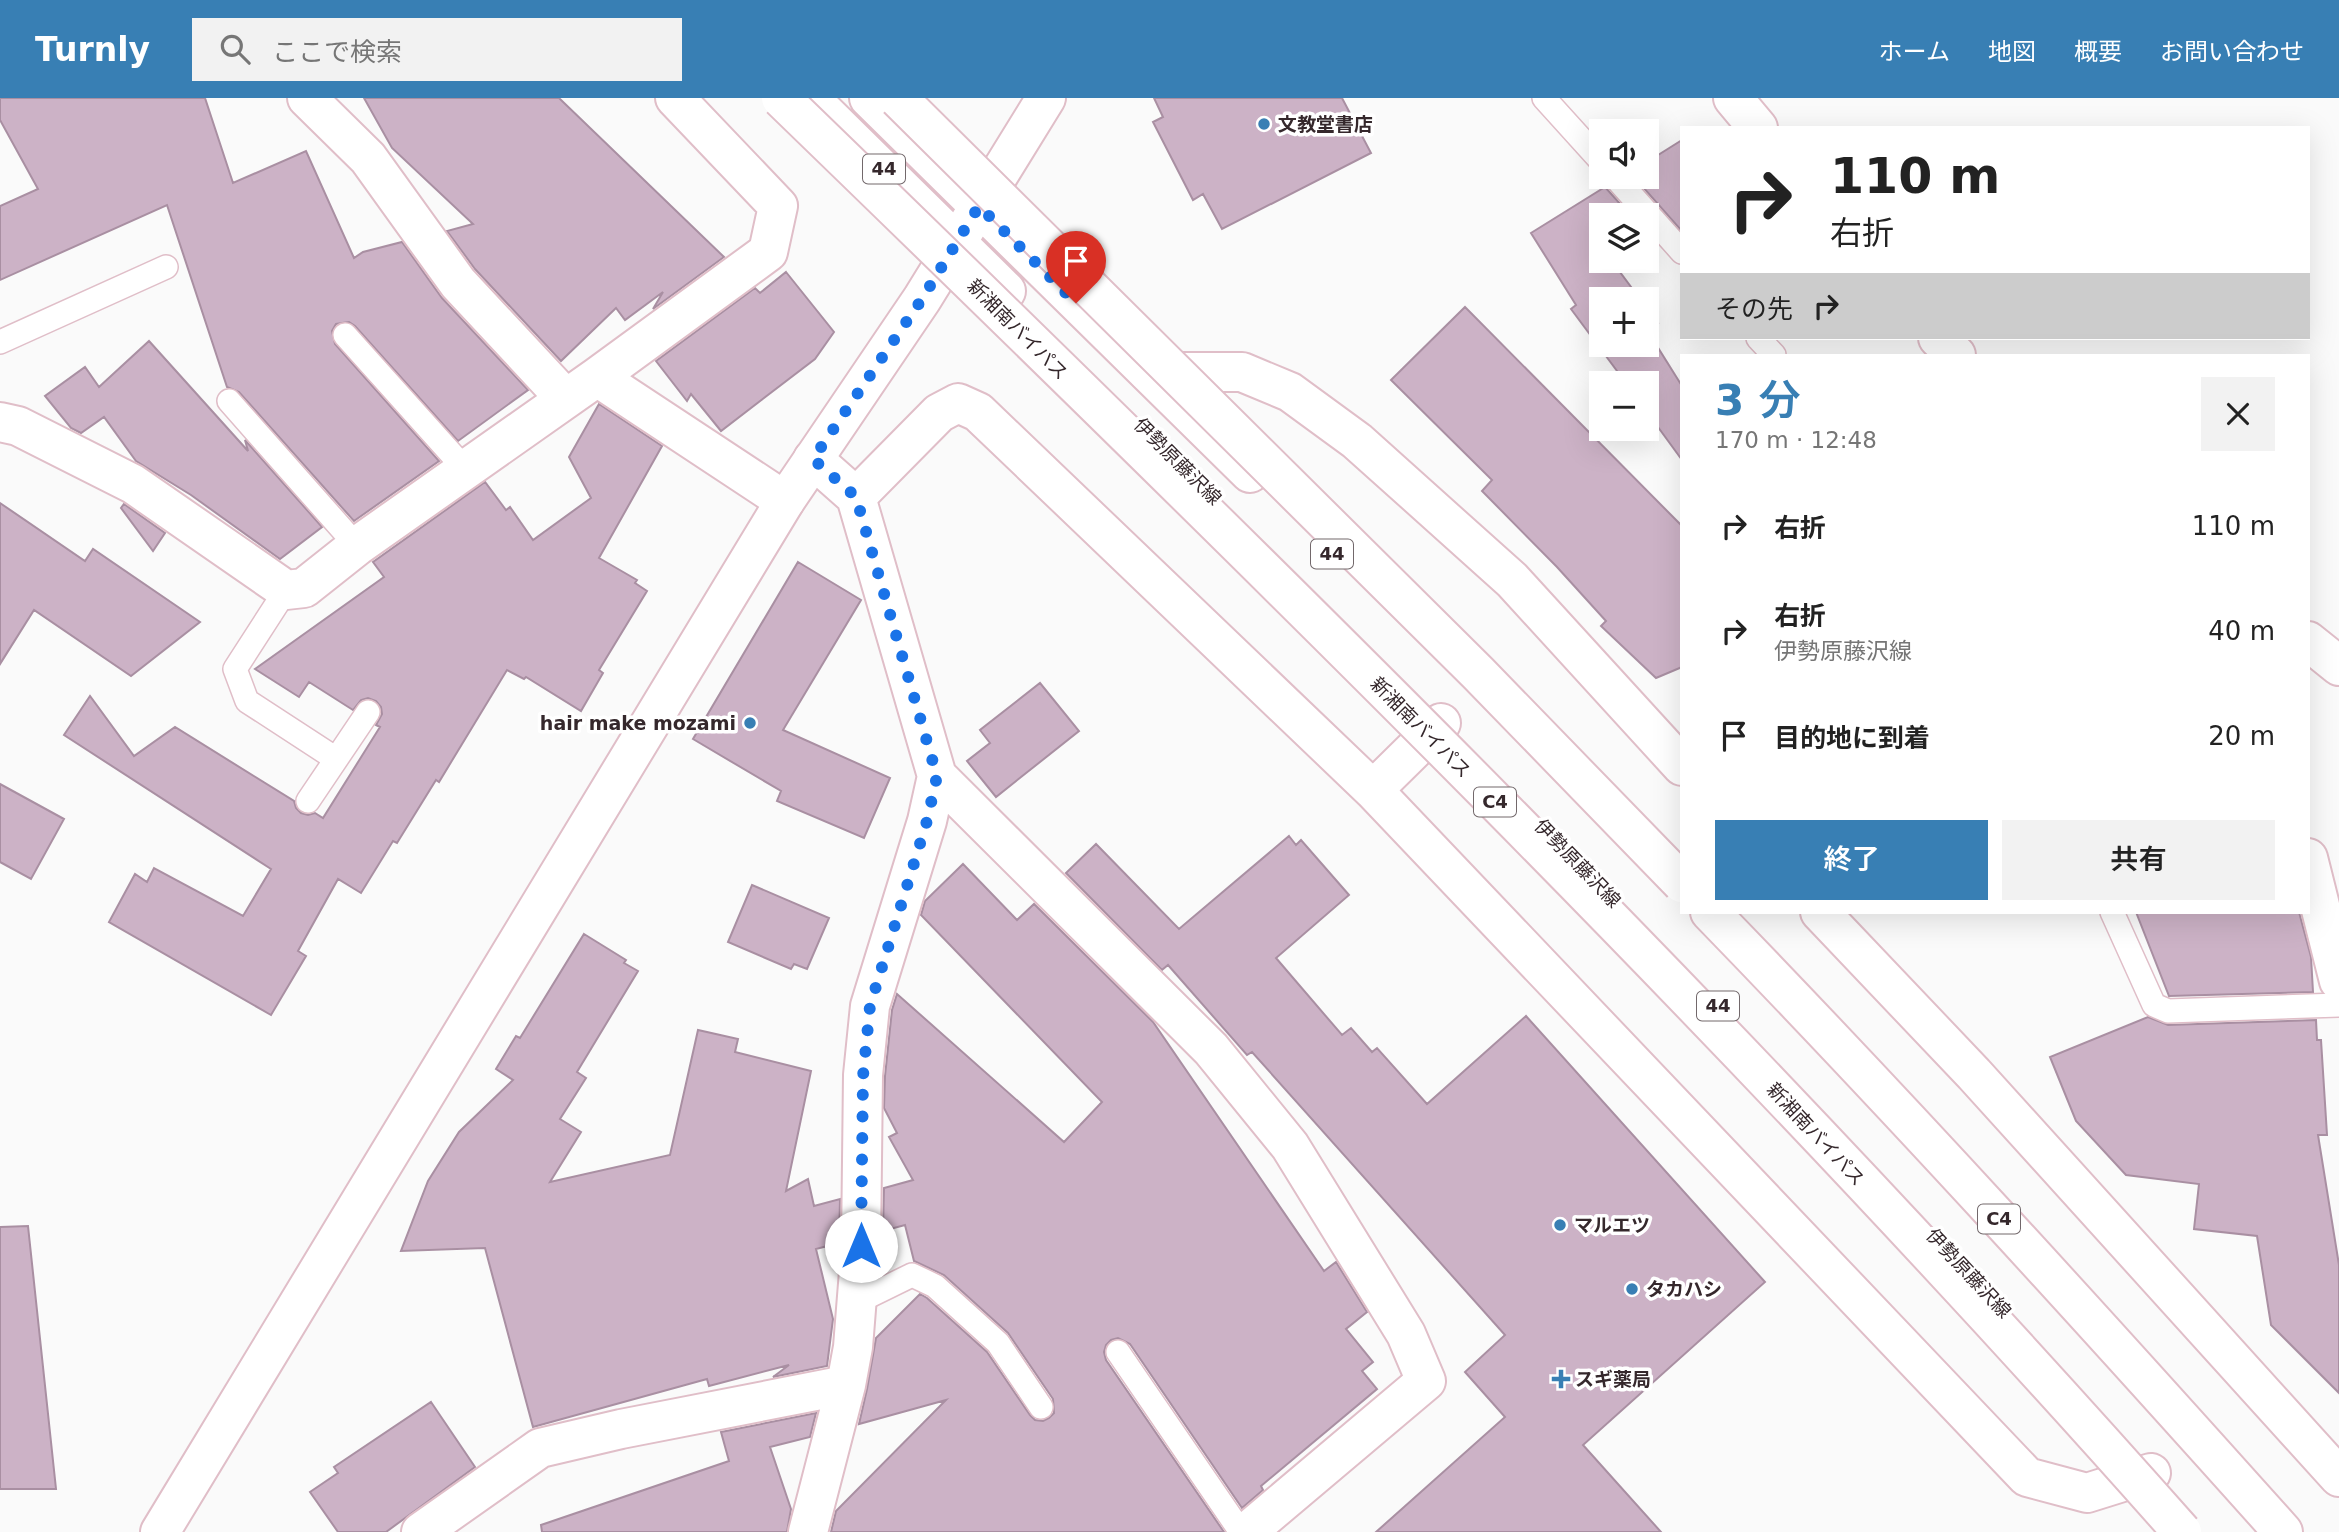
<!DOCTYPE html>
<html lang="ja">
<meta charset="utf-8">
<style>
body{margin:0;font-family:"DejaVu Sans","Noto Sans JP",sans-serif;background:#f2f2f2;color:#222;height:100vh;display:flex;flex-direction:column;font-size:26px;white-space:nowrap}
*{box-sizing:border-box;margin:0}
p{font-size:23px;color:#767676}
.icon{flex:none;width:38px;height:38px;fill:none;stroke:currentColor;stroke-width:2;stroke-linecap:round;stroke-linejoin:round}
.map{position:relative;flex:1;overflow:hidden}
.side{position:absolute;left:1680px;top:256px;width:630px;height:560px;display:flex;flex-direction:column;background:#fff;border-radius:0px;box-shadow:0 7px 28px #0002}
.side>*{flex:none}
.guide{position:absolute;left:1680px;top:28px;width:630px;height:214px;border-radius:0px;box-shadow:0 7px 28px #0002;background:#fff;color:#222;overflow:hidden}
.buttons{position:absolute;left:1589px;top:21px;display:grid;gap:14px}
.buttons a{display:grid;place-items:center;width:70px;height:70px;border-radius:0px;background:#fff;box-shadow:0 7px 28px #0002;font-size:35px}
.pin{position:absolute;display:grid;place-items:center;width:60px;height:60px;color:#fff;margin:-72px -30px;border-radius:50% 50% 50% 0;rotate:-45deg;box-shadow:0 0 7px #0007}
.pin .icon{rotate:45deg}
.me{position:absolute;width:77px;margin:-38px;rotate:0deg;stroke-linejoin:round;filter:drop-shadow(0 0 5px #0008)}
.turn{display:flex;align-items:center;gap:24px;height:147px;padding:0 35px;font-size:32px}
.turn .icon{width:91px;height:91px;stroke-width:2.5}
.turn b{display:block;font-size:49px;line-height:60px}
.then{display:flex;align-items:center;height:66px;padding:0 35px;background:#0003;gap:14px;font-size:26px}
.round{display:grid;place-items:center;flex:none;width:74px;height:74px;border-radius:0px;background:#f2f2f2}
.summary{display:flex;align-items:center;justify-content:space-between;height:119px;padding:0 35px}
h1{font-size:42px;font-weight:600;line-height:52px;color:#387fb4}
.action{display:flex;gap:14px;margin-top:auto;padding:14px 35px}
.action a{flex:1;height:80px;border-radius:0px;background:#387fb4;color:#fff;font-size:28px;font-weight:600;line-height:80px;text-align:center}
.action a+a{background:#f2f2f2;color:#222}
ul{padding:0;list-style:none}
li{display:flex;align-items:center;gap:21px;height:105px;padding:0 35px}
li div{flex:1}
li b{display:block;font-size:26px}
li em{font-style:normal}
header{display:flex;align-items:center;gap:42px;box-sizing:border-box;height:98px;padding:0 35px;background:#387fb4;color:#fff}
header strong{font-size:33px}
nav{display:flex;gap:38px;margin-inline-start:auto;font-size:24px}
.search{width:490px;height:63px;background:#f2f2f2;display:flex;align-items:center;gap:18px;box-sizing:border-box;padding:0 24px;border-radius:0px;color:#767676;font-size:26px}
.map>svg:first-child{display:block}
.building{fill:#ccb2c6;stroke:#a98fa2;stroke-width:2}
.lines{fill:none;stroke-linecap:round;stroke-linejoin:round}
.service-casing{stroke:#e0bec8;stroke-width:26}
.minor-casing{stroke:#e0bec8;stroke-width:42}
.tertiary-casing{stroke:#e0bec8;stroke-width:42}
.primary-casing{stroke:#e0bec8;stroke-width:42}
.motorway-casing{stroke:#e0bec8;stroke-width:42}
.service{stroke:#fff;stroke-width:23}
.minor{stroke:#fff;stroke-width:38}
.tertiary{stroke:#fff;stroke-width:38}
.primary{stroke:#fff;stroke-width:38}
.motorway{stroke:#fff;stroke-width:38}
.motorway-bridge-casing{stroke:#e0bec8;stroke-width:42;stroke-linecap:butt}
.motorway-bridge{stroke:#fff;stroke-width:38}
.route{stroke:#1a73e8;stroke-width:12;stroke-dasharray:0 21.6}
.poi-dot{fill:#387fb4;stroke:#fff;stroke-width:2.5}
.labels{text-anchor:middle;stroke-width:7;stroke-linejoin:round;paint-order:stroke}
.shield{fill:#fff;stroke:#72686b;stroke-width:2}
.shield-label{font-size:18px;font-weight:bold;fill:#35282c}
.poi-label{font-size:19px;font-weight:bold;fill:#35282c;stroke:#fff;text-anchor:start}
.street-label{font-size:19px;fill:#35282c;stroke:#fff}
</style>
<header>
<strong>Turnly</strong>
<div class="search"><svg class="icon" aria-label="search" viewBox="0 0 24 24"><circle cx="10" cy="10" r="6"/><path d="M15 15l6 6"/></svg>ここで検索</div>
<nav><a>ホーム</a><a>地図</a><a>概要</a><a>お問い合わせ</a></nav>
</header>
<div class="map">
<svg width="2339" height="1434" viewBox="0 0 2339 1434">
<rect width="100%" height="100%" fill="#fafafa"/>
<!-- building -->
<path class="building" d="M0 0H205L233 85 306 53 354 160 363 154 402 144 442 200 528 292 458 343 355 228 349 224 336 226 332 233 335 246 439 363 354 423 239 294 227 289 167 107 0 182V108L38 91 0 22Z
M364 0H559L724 159 653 211 663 194 625 222 616 210 561 263 475 171 447 133 473 126 392 50Z
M1154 0H1342L1371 55 1222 131 1203 96 1193 102 1153 24 1163 19Z
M1682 42V130L1680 131 1634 79H1647V64Z
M1605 89 1630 117H1601V163H1629L1617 170 1640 201H1601V247H1647V210L1658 225 1647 232 1682 288V362L1647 314V285H1626L1571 211 1576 207 1531 135Z
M786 174 834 234 815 261 721 333 691 296 687 303 656 263 755 190 760 195Z
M1465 209 1682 428V569L1656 580 1601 528 1606 523 1557 469 1482 393 1492 382 1391 282Z
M149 243 248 353 245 342 322 429 280 461 191 397 136 363 104 319 81 335 71 330 45 298 85 269 99 289Z
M599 306 662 348 599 460 637 482 635 485 647 493 599 572 603 575 581 613 526 579 524 581 507 572 439 684 436 682 397 745 393 743 361 795 338 781 298 853 306 858 271 917 109 824 135 776 147 784 154 770 243 818 271 771 64 637 90 598 134 658 175 629 294 703 296 710 301 715 308 717 315 715 323 720 380 629 376 627 382 616 381 609 376 603 368 600 361 602 353 612 309 584 299 599 255 571 384 479 373 464 485 384 506 412 510 409 533 442 591 400 569 359Z
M0 405 85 463 93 451 200 524 131 578 34 512 0 566Z
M124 406 165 435 153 453 121 410Z
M798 464 861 502 783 632 890 680 864 740 777 703 781 693 693 641Z
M1040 585 1079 633 996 699 967 663 990 645 980 632Z
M0 686 64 721 31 781 0 764Z
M1289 738 1296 747 1301 742 1349 797 1276 860 1342 937 1351 930 1372 954 1377 950 1427 1006 1526 918 1765 1184 1583 1347 1661 1434H1376L1505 1319 1465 1274 1505 1237 1252 954 1247 957 1168 867 1162 872 1066 775 1096 746 1179 831Z
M963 766 1017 822 1034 806 1153 924 1324 1173 1336 1164 1367 1214 1346 1231 1373 1264 1362 1273 1377 1291 1261 1388 1263 1392 1242 1410 1130 1246 1118 1240 1111 1242 1106 1247 1104 1254 1106 1262 1224 1434H831L836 1413 946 1302 859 1326 867 1291 876 1240 920 1196 927 1200 987 1254 1030 1317 1035 1322 1043 1323 1049 1320 1054 1315 1053 1301 1008 1235 944 1177 914 1163 905 1127 883 1133 884 1090 913 1082 889 1039 897 1035 884 1010 885 978 892 912 897 896 1064 1044 1102 1004 921 817 925 803Z
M752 787 829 820 807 871 794 866 791 871 728 844Z
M2136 814H2299L2311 859 2313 894 2169 898Z
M584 836 626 862 624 865 638 873 577 974 586 980 560 1021 581 1034 550 1084 670 1057 698 932 738 941 735 954 811 973 786 1093 808 1081 814 1108 840 1101 839 1145 816 1151 833 1221 827 1268 773 1279 789 1267 709 1288 707 1281 533 1329 485 1150 401 1153 428 1083 459 1034 513 982 496 971 516 938 520 940Z
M2148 919 2168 927 2316 922 2317 942H2321L2327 1037H2318L2339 1167V1295L2271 1227 2257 1138 2194 1131 2199 1086 2126 1077 2076 1023 2050 959Z
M28 1128 56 1391H0V1129Z
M431 1304 475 1369 386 1434H338L310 1394 338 1375 334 1369Z
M816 1315 810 1339 770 1349 791 1411 787 1434H542L541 1427 729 1363 721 1334Z"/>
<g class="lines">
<!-- service casing -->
<g class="service-casing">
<path id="service" d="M1544 0 1601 63
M1615 79 1682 154
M345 237 465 371
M1758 240 1774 257
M0 244 166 169
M229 303 357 448
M286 492 235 571 247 603 336 661
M308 703 368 614
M2112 814 2154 907 2168 913 2339 907
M857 1204 912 1177 935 1188 998 1245 1041 1309
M1118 1254 1241 1434"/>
</g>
<!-- minor casing -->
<g class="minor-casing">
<path id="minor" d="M307 0 368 60 458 185 565 300
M1148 274H1242L1290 294 1357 343 1512 482 1682 668
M597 279 785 403
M0 324 18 328 133 386 286 492 304 490 357 448 597 279 768 154 778 108 675 0
M856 399 939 315 958 305 978 314 1373 692
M1441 625 1373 692 2027 1379 2087 1395 2151 1375
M937 678 1211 951 1290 1048 1406 1236 1426 1283 1247 1434
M2308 760 2339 883
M1820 814 1974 976 2339 1379
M421 1434 540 1350 621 1331 846 1287
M808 1434 846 1287 853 1249 861 1148 863 977 870 908 927 723 937 678 856 399 813 361"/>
</g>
<!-- tertiary casing -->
<g class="tertiary-casing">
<path id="tertiary" d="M1733 0 1758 30
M1938 240 1956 257
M2308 543 2339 568
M160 1434 785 403 922 201 1046 0"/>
</g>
<!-- primary casing -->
<g class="primary-casing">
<path id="primary" d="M810 0 1006 193
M869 0 1250 375"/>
</g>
<!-- motorway casing -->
<g class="motorway-casing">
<path id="motorway" d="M1710 814C1906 1016 2095 1224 2283 1434"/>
</g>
<!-- service -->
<use href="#service" class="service"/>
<!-- minor -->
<use href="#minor" class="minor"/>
<!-- tertiary -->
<use href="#tertiary" class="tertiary"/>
<!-- primary -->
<use href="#primary" class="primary"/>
<!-- motorway -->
<use href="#motorway" class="motorway"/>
<!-- motorway-bridge casing -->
<g class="motorway-bridge-casing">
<path id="motorway-bridge" d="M781 0C1261 465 1739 933 2182 1434
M898 0 1478 575 1682 785"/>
</g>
<!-- motorway-bridge -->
<use href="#motorway-bridge" class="motorway-bridge"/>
</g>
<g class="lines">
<!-- route -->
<path class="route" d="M861 1148 863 978 870 908 927 723 937 678 856 399 813 361 922 201 979 108 1076 205"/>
</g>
<!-- markers -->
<g class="poi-dot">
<circle cx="1264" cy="26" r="7"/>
<circle cx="750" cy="625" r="7"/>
<circle cx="1560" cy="1127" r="7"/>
<circle cx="1632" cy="1191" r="7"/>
<path d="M1557.5 1270.5h7v7h7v7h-7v7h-7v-7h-7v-7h7z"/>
</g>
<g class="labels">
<!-- shield labels -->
<g class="shield">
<rect x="863" y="56.5" width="42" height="29" rx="5"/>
<rect x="1311" y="441.5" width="42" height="29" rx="5"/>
<rect x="1474" y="689.5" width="42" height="29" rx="5"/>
<rect x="1697" y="893.5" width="42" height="29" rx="5"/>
<rect x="1978" y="1106.5" width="42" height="29" rx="5"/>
</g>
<g class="shield-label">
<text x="884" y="77">44</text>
<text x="1332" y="462">44</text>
<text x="1495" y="710">C4</text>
<text x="1718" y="914">44</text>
<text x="1999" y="1127">C4</text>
</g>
<!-- poi labels -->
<g class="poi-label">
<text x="1278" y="33">文教堂書店</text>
<text x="736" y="632" text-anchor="end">hair make mozami</text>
<text x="1574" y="1134">マルエツ</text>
<text x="1646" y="1198">タカハシ</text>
<text x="1575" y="1288">スギ薬局</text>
</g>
<!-- street labels -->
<g class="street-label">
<text transform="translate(1018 231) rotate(45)" y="7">新湘南バイパス</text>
<text transform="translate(1178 363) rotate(45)" y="7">伊勢原藤沢線</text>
<text transform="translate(1421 629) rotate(45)" y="7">新湘南バイパス</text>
<text transform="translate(1578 765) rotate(46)" y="7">伊勢原藤沢線</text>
<text transform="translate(1816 1036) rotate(47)" y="7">新湘南バイパス</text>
<text transform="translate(1969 1175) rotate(47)" y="7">伊勢原藤沢線</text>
</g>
</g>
</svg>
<div class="buttons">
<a><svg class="icon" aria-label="sound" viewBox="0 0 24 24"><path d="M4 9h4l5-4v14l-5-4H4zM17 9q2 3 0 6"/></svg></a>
<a><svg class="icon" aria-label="layers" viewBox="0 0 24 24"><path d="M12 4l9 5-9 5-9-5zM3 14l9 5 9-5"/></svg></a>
<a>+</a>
<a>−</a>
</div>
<div class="pin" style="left:1076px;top:205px;background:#d93025"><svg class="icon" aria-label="arrive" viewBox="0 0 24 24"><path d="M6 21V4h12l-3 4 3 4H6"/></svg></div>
<svg class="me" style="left:861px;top:1148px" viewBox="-20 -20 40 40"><circle r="19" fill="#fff"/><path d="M0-13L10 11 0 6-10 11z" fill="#1a73e8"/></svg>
<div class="guide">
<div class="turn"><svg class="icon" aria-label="right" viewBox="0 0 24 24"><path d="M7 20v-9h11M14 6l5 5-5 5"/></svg><div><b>110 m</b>右折</div></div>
<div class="then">その先<svg class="icon" aria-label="right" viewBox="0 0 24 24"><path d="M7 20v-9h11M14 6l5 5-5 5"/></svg></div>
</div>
<section class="side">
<div class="summary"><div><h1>3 分</h1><p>170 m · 12:48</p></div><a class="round"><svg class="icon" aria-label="close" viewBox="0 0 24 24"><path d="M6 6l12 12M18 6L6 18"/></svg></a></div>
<ul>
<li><svg class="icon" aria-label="right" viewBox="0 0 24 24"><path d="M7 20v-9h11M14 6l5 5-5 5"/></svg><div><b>右折</b></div><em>110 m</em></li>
<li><svg class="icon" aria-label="right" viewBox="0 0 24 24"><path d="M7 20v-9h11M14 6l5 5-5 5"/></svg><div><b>右折</b><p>伊勢原藤沢線</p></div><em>40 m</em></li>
<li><svg class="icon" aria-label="arrive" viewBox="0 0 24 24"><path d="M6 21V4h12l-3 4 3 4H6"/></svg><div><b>目的地に到着</b></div><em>20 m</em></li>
</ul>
<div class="action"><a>終了</a><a>共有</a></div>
</section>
</div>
